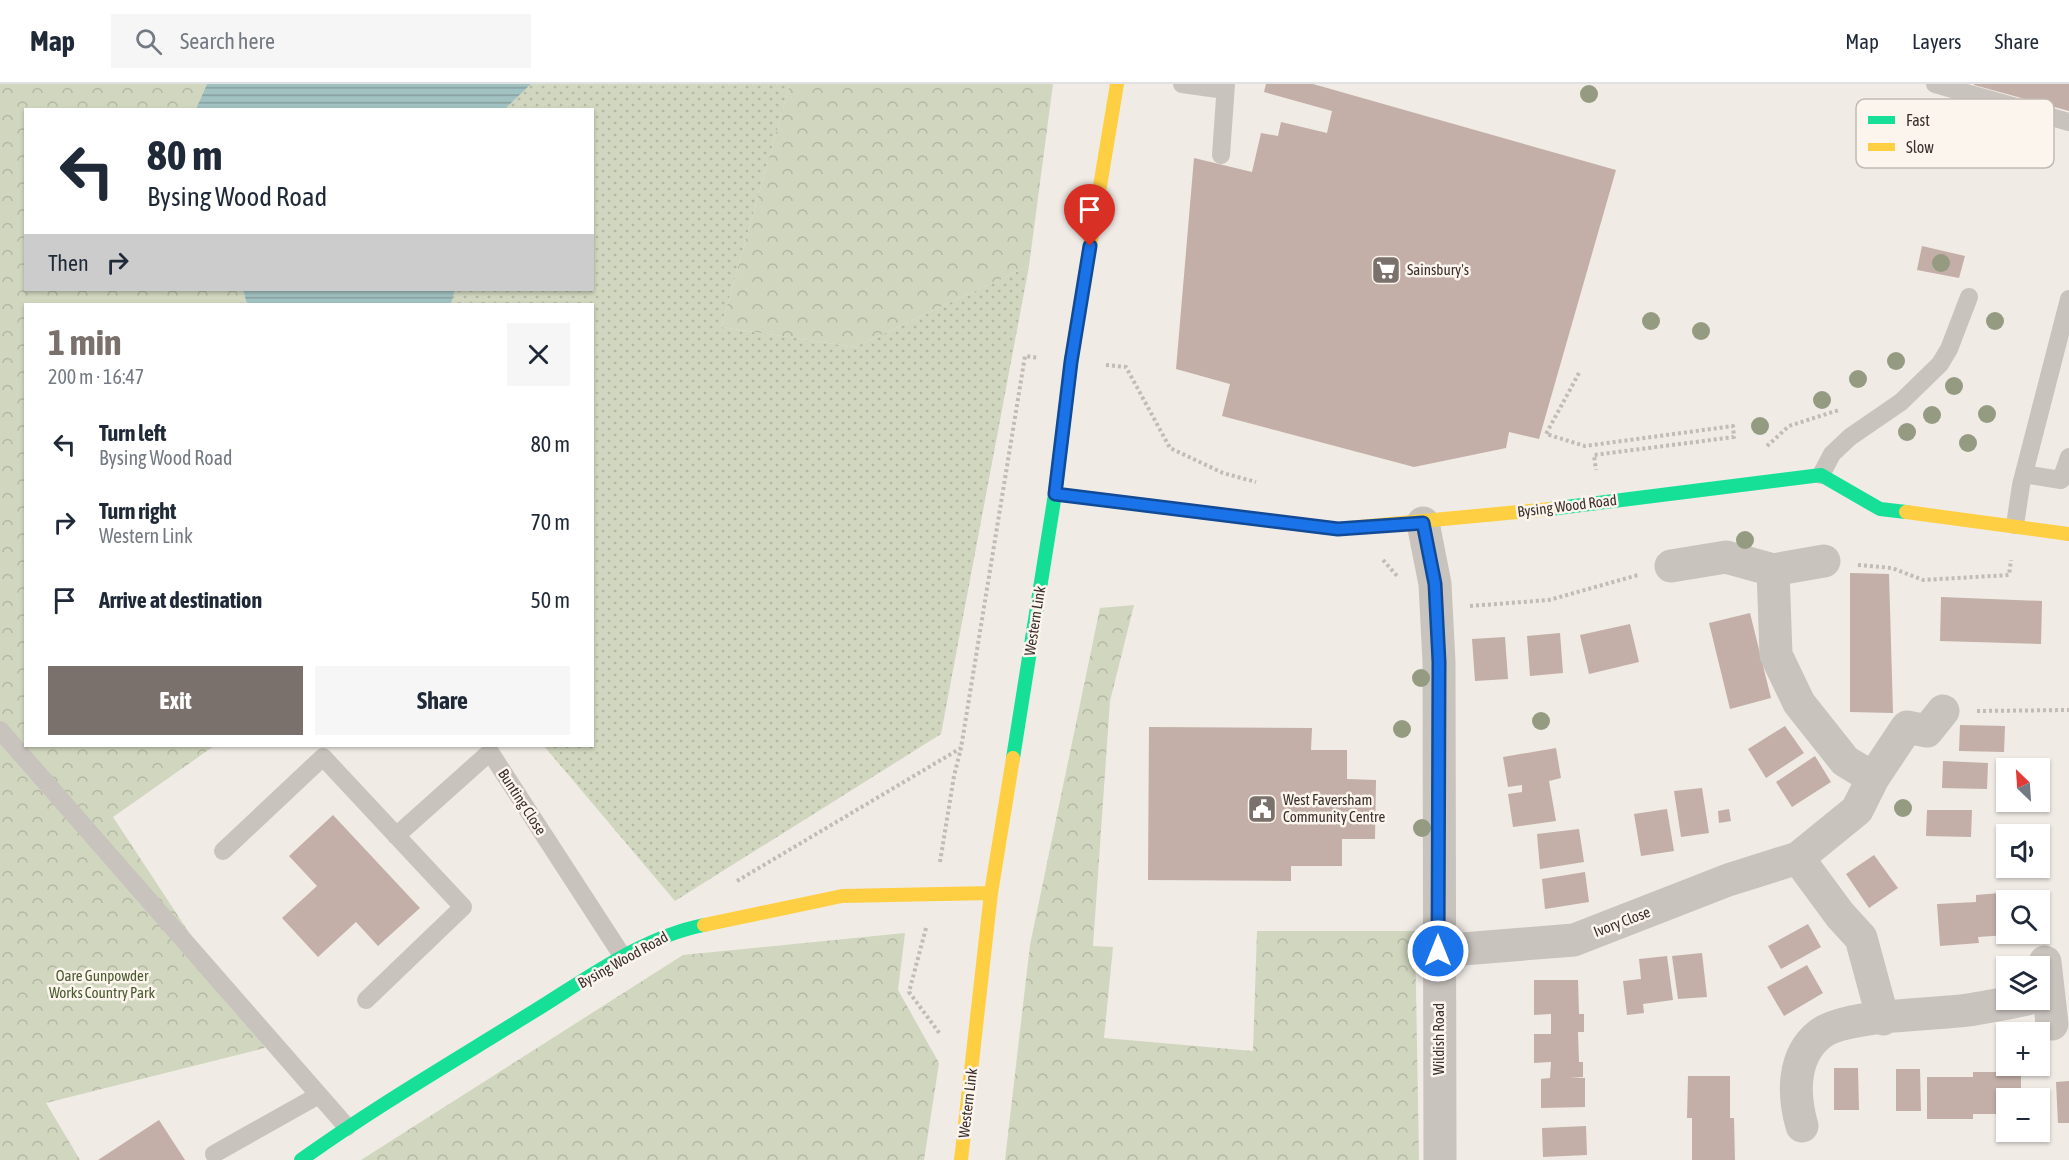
<!DOCTYPE html>
<meta charset="utf-8">
<style>
body{margin:0;font-family:"Asap Condensed",sans-serif;background:#f6f6f7;color:#1f2937;height:100vh;display:flex;flex-direction:column;font-size:22px;white-space:nowrap}
*{box-sizing:border-box;margin:0}
p{font-size:20px;color:#747a83}
.icon{flex:none;width:33px;height:33px;fill:none;stroke:currentColor;stroke-width:2;stroke-linecap:round;stroke-linejoin:round}
.map{position:relative;flex:1;overflow:hidden}
.drawer{position:absolute;left:24px;top:219px;width:570px;height:444px;display:flex;flex-direction:column;background:#fff;border-radius:0px;box-shadow:0 2px 4px #0004}
.drawer>*{flex:none}
.top-card{position:absolute;left:24px;top:24px;width:570px;height:183px;border-radius:0px;box-shadow:0 2px 4px #0004;background:#fff;color:#1f2937;overflow:hidden}
.needle{width:39px;rotate:335deg}
.controls{position:absolute;left:1996px;top:674px;display:grid;gap:12px}
.controls a{display:grid;place-items:center;width:54px;height:54px;border-radius:0px;background:#fff;box-shadow:0 2px 4px #0004;font-size:30px}
.pin{position:absolute;display:grid;place-items:center;width:51px;height:51px;color:#fff;margin:-62px -26px;border-radius:50% 50% 50% 0;rotate:-45deg;box-shadow:0 0 6px #0007}
.pin .icon{rotate:45deg}
.me{position:absolute;width:66px;margin:-33px;rotate:0deg;stroke-linejoin:round;filter:drop-shadow(0 0 4px #0008)}
.turn{display:flex;align-items:center;gap:21px;height:126px;padding:0 24px;font-size:27px}
.turn .icon{width:78px;height:78px;stroke-width:2.5}
.turn b{display:block;font-size:42px;line-height:51px}
.then{display:flex;align-items:center;height:57px;padding:0 24px;background:#0003;gap:12px;font-size:22px}
.round{display:grid;place-items:center;flex:none;width:63px;height:63px;border-radius:0px;background:#f6f6f7}
.head{display:flex;align-items:center;justify-content:space-between;height:102px;padding:0 24px}
h1{font-size:36px;font-weight:700;line-height:45px;color:#7a716c}
.cta{display:flex;gap:12px;margin-top:auto;padding:12px 24px}
.cta a{flex:1;height:69px;border-radius:0px;background:#7a716c;color:#fff;font-size:24px;font-weight:700;line-height:69px;text-align:center}
.cta a+a{background:#f6f6f7;color:#1f2937}
ul{padding:0;list-style:none}
li{display:flex;align-items:center;gap:18px;height:78px;padding:0 24px}
li div{flex:1}
li b{display:block;font-size:22px}
li em{font-style:normal}
header{display:flex;align-items:center;gap:36px;box-sizing:border-box;height:84px;padding:0 30px;background:#fff;border-bottom:2px solid #e0e1e3}
header strong{font-size:28px}
nav{display:flex;gap:33px;margin-inline-start:auto;font-size:21px}
.search{width:420px;height:54px;background:#f6f6f7;display:flex;align-items:center;gap:15px;box-sizing:border-box;padding:0 21px;border-radius:0px;color:#747a83;font-size:22px}
.map>svg:first-child{display:block}
.grass{fill:url(#grass-dots)}
.forest{fill:url(#forest-crowns)}
.water{fill:url(#water-rules)}
.building{fill:#c3afa7}
.lines{fill:none;stroke-linecap:round;stroke-linejoin:round}
.path{stroke:#c2bbb6;stroke-width:4;stroke-dasharray:3 3;stroke-linecap:butt}
.lane{stroke:#c9c3be;stroke-width:18}
.street{stroke:#c9c3be;stroke-width:33}
.fast{stroke:#16e098;stroke-width:14}
.slow{stroke:#ffcf43;stroke-width:14}
.tree{fill:#959b80}
.route-casing{stroke:#114b97;stroke-width:15}
.route{stroke:#1a73e8;stroke-width:10}
.labels{text-anchor:middle;stroke-width:5;stroke-linejoin:round;paint-order:stroke}
.poi-label{font-size:15px;fill:#3b302b;stroke:#fbf5ee;text-anchor:start}
.street-label{font-size:15px;fill:#3b302b;stroke:#fbf5ee}
.park-label{font-size:15px;fill:#4a5a2e;stroke:#fbf5ee}
.key{fill:#fbf5ee;stroke:#c1bab4;stroke-width:1.5}
.key-label{font-size:16px;fill:#3b302b}
</style>
<header>
<strong>Map</strong>
<div class="search"><svg class="icon" aria-label="search" viewBox="0 0 24 24"><circle cx="10" cy="10" r="6"/><path d="M15 15l6 6"/></svg>Search here</div>
<nav><a>Map</a><a>Layers</a><a>Share</a></nav>
</header>
<div class="map">
<svg width="2069" height="1076" viewBox="0 0 2069 1076">
<defs>
<pattern id="grass-dots" width="8" height="8" patternUnits="userSpaceOnUse" patternTransform="scale(1.5)"><rect width="8" height="8" fill="#d1d6bf"/><path d="M2 2h.1M6 6h.1" fill="none" stroke="#b4b8a4" stroke-width="1.8" stroke-linecap="round"/></pattern>
<pattern id="forest-crowns" width="20" height="18" patternUnits="userSpaceOnUse" patternTransform="scale(1.5)"><rect width="20" height="18" fill="#d1d6bf"/><path d="M2 6a3 3 0 1 1 6 0M12 15a3 3 0 1 1 6 0" fill="none" stroke="#b4b8a4"/></pattern>
<pattern id="water-rules" width="6" height="5" patternUnits="userSpaceOnUse" patternTransform="scale(1.5)"><rect width="6" height="5" fill="#a1c2c1"/><path d="M0 2.5h6" fill="none" stroke="#849e9d"/></pattern>
</defs>
<rect width="100%" height="100%" fill="#f0ebe5"/>
<!-- grass -->
<path class="grass" d="M531 0H790L721 243 855 263 1029 182 941 650 675 817 544 662H592V220H451L455 206H592V26L505 25Z"/>
<!-- forest -->
<path class="forest" d="M0 0H207L196 25 26 26V206H243L247 220H26V662H214L113 733 265 964 46 1019 80 1076H0Z
M790 0H1053L1029 182 855 263 721 243Z
M1134 521 1110 617 1093 862 1113 863 1104 954 1253 967 1257 847H1415L1419 1076H1005L1030 861 1100 524Z
M905 849 898 906 939 979 924 1076H361L683 871Z"/>
<!-- water -->
<path class="water" d="M207 0H531L505 25H196Z
M243 206H455L451 220H247Z"/>
<!-- building -->
<path class="building" d="M1266 0H1313L1616 86 1539 355 1509 348 1506 364 1414 383 1222 332 1230 300 1176 285 1194 74 1252 88 1261 49 1278 52 1281 38 1327 49 1332 27 1264 8Z
M1974 0H2069V27L1974 1Z
M1922 162 1965 172 1959 194 1917 186Z
M1850 489 1889 490 1893 629 1850 628Z
M1941 513 2042 517 2041 560 1940 557Z
M1750 529 1771 614 1730 625 1709 539Z
M1630 540 1639 578 1589 590 1580 551Z
M1560 549 1563 589 1530 592 1527 552Z
M1505 553 1508 595 1475 597 1472 555Z
M1960 641 2005 642 2004 668 1959 667Z
M1785 642 1804 669 1766 694 1748 665Z
M1149 643 1312 644 1311 666H1347V695L1376 696 1375 755H1342V782H1291V797L1148 796Z
M1556 664 1561 694 1549 697 1556 737 1513 743 1508 710 1522 708V701L1508 703 1503 673Z
M1815 672 1831 698 1792 723 1776 698Z
M1943 677 1988 679 1987 705 1942 704Z
M1702 704 1709 749 1681 753 1674 707Z
M1667 725 1674 767 1641 772 1634 730Z
M1729 725 1731 737 1719 739 1718 727Z
M1927 726H1972L1971 753 1926 752Z
M333 731 420 824 378 862 356 838 318 873 282 834 317 802 289 772Z
M1579 745 1584 778 1540 785 1537 750Z
M1874 771 1898 804 1869 824 1846 790Z
M1585 788 1589 818 1545 825 1542 795Z
M2024 807 2025 816H2007V851L1978 853 1979 859 1940 862 1937 820 1976 818V811Z
M1808 840 1821 863 1781 885 1768 862Z
M1702 869 1707 913 1678 915 1672 872Z
M1667 872 1673 916 1643 920 1644 929 1627 931 1623 897 1641 895 1639 875Z
M1807 881 1823 909 1784 932 1767 903Z
M1534 896H1578L1579 930H1584V948H1578L1579 978H1583V993L1570 994H1585V1023L1541 1024V995L1550 994 1551 978 1534 979V950H1551V930L1534 931Z
M1834 984H1858L1859 1026H1834Z
M1896 985H1920L1921 1027H1896Z
M1973 988H2021V1014H2007V1030H1973V1035H1927V993H1973Z
M1688 992H1730V1034H1734L1735 1076H1692V1034H1687Z
M2069 997V1039H2058L2056 998Z
M159 1036 185 1076H98Z
M1586 1042 1587 1071 1543 1073 1542 1044Z"/>
<g class="lines">
<!-- path -->
<path class="path" d="M1106 281 1126 283 1170 364 1223 389 1256 398
M1579 289 1546 350 1585 362 1733 342 1734 353 1594 371 1596 386
M1767 362 1789 342 1839 326
M1383 476 1398 493
M1858 481 1892 484 1923 496 2009 491 2011 476
M1470 522 1549 516 1638 491
M1977 627 2069 626
M940 778 954 692 961 664
M737 797 961 664 1025 272 1039 274
M926 844 909 908 940 950"/>
<!-- lane -->
<path class="lane" d="M1182 0 1225 6
M1935 0 2069 38
M1221 71 1226 0
M2024 390 2061 396 2069 373
M1821 391 1832 370 1850 353 1901 318 1940 280 1949 265 1969 213
M2015 441 2021 401 2069 215
M0 646 347 1043
M396 752 490 668 623 873
M223 767 323 673 463 823 366 916
M214 1070 319 1011"/>
<!-- street -->
<path class="street" d="M1423 439 1435 500 1439 578 1440 1076
M1671 482 1726 473 1773 486 1824 477
M1773 486 1776 571 1799 619 1845 677 1873 694
M1798 774 1840 831 1861 854 1883 935
M1438 867 1574 856 1728 796 1798 774 1857 726 1873 694 1907 643 1927 647 1943 627
M2045 878 2052 940
M1802 1042C1793 1011 1792 972 1820 950 1846 930 1934 931 1968 926 1988 923 2007 919 2027 915"/>
<!-- fast -->
<path class="fast" d="M1550 425 1821 391 1880 425 1906 428
M1013 674 1055 410 1072 270
M301 1076C372 1025 449 980 523 934 580 900 638 854 704 841"/>
<!-- slow -->
<path class="slow" d="M1072 270 1117 0
M1055 410 1338 445 1550 425
M1906 428 2069 450
M704 841 842 812 991 809
M961 1076 991 809 1013 674"/>
</g>
<!-- trees -->
<g class="tree">
<circle cx="1589" cy="10" r="9"/>
<circle cx="1941" cy="179" r="9"/>
<circle cx="1651" cy="237" r="9"/>
<circle cx="1995" cy="237" r="9"/>
<circle cx="1701" cy="247" r="9"/>
<circle cx="1896" cy="277" r="9"/>
<circle cx="1858" cy="295" r="9"/>
<circle cx="1954" cy="302" r="9"/>
<circle cx="1822" cy="316" r="9"/>
<circle cx="1987" cy="330" r="9"/>
<circle cx="1932" cy="331" r="9"/>
<circle cx="1760" cy="342" r="9"/>
<circle cx="1907" cy="348" r="9"/>
<circle cx="1968" cy="359" r="9"/>
<circle cx="1745" cy="456" r="9"/>
<circle cx="1421" cy="594" r="9"/>
<circle cx="1541" cy="637" r="9"/>
<circle cx="1402" cy="645" r="9"/>
<circle cx="1903" cy="724" r="9"/>
<circle cx="1422" cy="744" r="9"/>
</g>
<g class="lines">
<!-- route casing -->
<g class="route-casing">
<path id="route" d="M1090 162 1071 278 1055 410 1338 445 1423 439 1435 500 1439 578 1438 867"/>
</g>
<!-- route -->
<use href="#route" class="route"/>
</g>
<!-- icons -->
<defs>
<g id="supermarket-square" transform="scale(1.5)"><rect x="-9" y="-9" width="18" height="18" rx="4" fill="#7a716c" stroke="#fbf5ee"/><path d="M-6-5.5h2.5l.6 2H6L4.5 2H-2.5L-4.4-4H-6ZM-1.5 3.2a1.3 1.3 0 1 0 .1 0ZM3 3.2a1.3 1.3 0 1 0 .1 0Z" fill="#fff"/></g>
<g id="civic-square" transform="scale(1.5)"><rect x="-9" y="-9" width="18" height="18" rx="4" fill="#7a716c" stroke="#fbf5ee"/><path d="M-.6-6.5H3V-4.5H.6V-3L4-1V1h2V6H-6V1h2V-1L-.6-3ZM-1.2 2.5V6h2.4V2.5Z" fill="#fff"/></g>
</defs>
<g fill-rule="evenodd">
<use href="#supermarket-square" x="1386" y="186"/>
<use href="#civic-square" x="1262" y="725"/>
</g>
<g class="labels">
<!-- poi labels -->
<g class="poi-label">
<text x="1407" y="191">Sainsbury's</text>
<text x="1283" y="721">West Faversham<tspan x="1283" dy="17">Community Centre</tspan></text>
</g>
<!-- street labels -->
<g class="street-label">
<text transform="translate(1567 422) rotate(-7)" y="5">Bysing Wood Road</text>
<text transform="translate(1035 537) rotate(-81)" y="5">Western Link</text>
<text transform="translate(522 718) rotate(57)" y="5">Bunting Close</text>
<text transform="translate(1622 838) rotate(-21)" y="5">Ivory Close</text>
<text transform="translate(623 876) rotate(-29)" y="5">Bysing Wood Road</text>
<text transform="translate(1439 955) rotate(-90)" y="5">Wildish Road</text>
<text transform="translate(968 1019) rotate(-83)" y="5">Western Link</text>
</g>
<!-- park labels -->
<g class="park-label">
<text x="102" y="897">Oare Gunpowder<tspan x="102" dy="17">Works Country Park</tspan></text>
</g>
</g>
<!-- legend -->
<rect x="1856" y="15" width="198" height="69" rx="9" class="key"/>
<rect x="1868" y="32" width="27" height="8" fill="#16e098"/>
<rect x="1868" y="59" width="27" height="8" fill="#ffcf43"/>
<g class="key-label">
<text x="1906" y="42">Fast</text>
<text x="1906" y="69">Slow</text>
</g>
</svg>
<div class="controls">
<a><svg class="needle" viewBox="-14 -14 28 28"><path d="M0-13l5 13h-10z" fill="#e53935"/><path d="M0 13l5-13h-10z" fill="#747a83"/></svg></a>
<a><svg class="icon" aria-label="sound" viewBox="0 0 24 24"><path d="M4 9h4l5-4v14l-5-4H4zM17 9q2 3 0 6"/></svg></a>
<a><svg class="icon" aria-label="search" viewBox="0 0 24 24"><circle cx="10" cy="10" r="6"/><path d="M15 15l6 6"/></svg></a>
<a><svg class="icon" aria-label="layers" viewBox="0 0 24 24"><path d="M12 4l9 5-9 5-9-5zM3 14l9 5 9-5"/></svg></a>
<a>+</a>
<a>−</a>
</div>
<div class="pin" style="left:1090px;top:162px;background:#d93025"><svg class="icon" aria-label="arrive" viewBox="0 0 24 24"><path d="M6 21V4h12l-3 4 3 4H6"/></svg></div>
<svg class="me" style="left:1438px;top:867px" viewBox="-20 -20 40 40"><circle r="17" fill="#1a73e8" stroke="#fff" stroke-width="3"/><path d="M0-11L8 9 0 5-8 9z" fill="#fff"/></svg>
<div class="top-card">
<div class="turn"><svg class="icon" aria-label="left" viewBox="0 0 24 24"><path d="M17 20v-9H6M10 6l-5 5 5 5"/></svg><div><b>80 m</b>Bysing Wood Road</div></div>
<div class="then">Then<svg class="icon" aria-label="right" viewBox="0 0 24 24"><path d="M7 20v-9h11M14 6l5 5-5 5"/></svg></div>
</div>
<section class="drawer">
<div class="head"><div><h1>1 min</h1><p>200 m · 16:47</p></div><a class="round"><svg class="icon" aria-label="close" viewBox="0 0 24 24"><path d="M6 6l12 12M18 6L6 18"/></svg></a></div>
<ul>
<li><svg class="icon" aria-label="left" viewBox="0 0 24 24"><path d="M17 20v-9H6M10 6l-5 5 5 5"/></svg><div><b>Turn left</b><p>Bysing Wood Road</p></div><em>80 m</em></li>
<li><svg class="icon" aria-label="right" viewBox="0 0 24 24"><path d="M7 20v-9h11M14 6l5 5-5 5"/></svg><div><b>Turn right</b><p>Western Link</p></div><em>70 m</em></li>
<li><svg class="icon" aria-label="arrive" viewBox="0 0 24 24"><path d="M6 21V4h12l-3 4 3 4H6"/></svg><div><b>Arrive at destination</b></div><em>50 m</em></li>
</ul>
<div class="cta"><a>Exit</a><a>Share</a></div>
</section>
</div>
